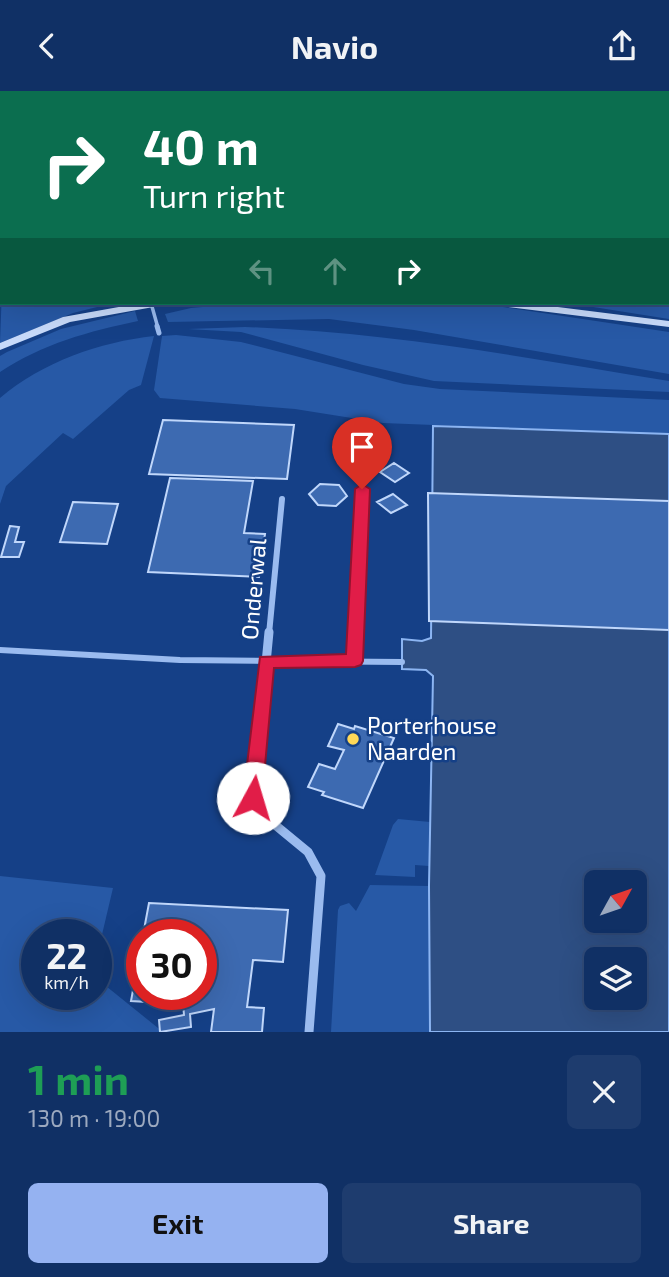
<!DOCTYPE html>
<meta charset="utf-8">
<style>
body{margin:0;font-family:"Exo 2",sans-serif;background:#1e3c6e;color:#f1f3f6;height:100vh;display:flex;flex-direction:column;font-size:26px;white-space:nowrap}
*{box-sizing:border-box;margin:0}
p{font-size:23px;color:#9ca9bf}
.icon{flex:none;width:38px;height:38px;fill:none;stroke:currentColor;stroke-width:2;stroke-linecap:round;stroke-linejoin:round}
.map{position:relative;height:941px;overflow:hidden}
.details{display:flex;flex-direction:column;background:#103065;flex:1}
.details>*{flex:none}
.hud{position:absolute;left:0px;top:0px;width:670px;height:214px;box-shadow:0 7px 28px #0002,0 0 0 2px #304b79;background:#0b6e4f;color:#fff;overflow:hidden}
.needle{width:46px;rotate:50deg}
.tools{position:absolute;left:584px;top:779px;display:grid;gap:14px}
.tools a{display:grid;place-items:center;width:63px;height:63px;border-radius:10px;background:#103065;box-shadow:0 7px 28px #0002,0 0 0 2px #304b79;font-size:35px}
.speed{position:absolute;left:21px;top:828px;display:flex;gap:14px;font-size:35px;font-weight:700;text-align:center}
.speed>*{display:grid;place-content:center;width:91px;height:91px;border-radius:50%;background:#103065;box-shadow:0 7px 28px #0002,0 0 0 2px #304b79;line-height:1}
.speed small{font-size:18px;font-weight:400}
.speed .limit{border:10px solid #d22;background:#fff;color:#111}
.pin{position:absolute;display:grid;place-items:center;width:60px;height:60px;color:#fff;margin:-72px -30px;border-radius:50% 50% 50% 0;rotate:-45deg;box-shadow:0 0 7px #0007}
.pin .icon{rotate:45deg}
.me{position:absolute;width:77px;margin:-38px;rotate:6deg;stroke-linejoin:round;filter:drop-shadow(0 0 5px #0008)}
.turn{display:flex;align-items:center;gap:24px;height:147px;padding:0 28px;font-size:32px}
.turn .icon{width:91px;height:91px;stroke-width:2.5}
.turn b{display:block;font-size:49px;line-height:60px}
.lanes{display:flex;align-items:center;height:66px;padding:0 28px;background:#0003;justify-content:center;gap:35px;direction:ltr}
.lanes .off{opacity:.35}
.round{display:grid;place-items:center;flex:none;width:74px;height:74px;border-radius:10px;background:#1e3c6e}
.summary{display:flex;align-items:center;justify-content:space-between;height:119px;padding:0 28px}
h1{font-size:42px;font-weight:700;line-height:52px;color:#1e9e55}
.primary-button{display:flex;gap:14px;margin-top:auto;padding:14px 28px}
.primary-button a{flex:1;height:80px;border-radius:10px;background:#95b2f1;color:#111;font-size:28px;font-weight:700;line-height:80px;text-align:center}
.primary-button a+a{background:#1e3c6e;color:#f1f3f6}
header{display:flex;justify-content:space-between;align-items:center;height:91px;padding:0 28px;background:#103065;font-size:32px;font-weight:700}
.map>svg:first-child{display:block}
.green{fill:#2759a6}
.water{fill:#2e4f84;stroke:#8cb5f2;stroke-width:2;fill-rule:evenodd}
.building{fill:#3d6ab1;stroke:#c0d7fb;stroke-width:2}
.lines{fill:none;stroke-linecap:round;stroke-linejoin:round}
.service-far2{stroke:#9abbef;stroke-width:3.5}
.service-far1{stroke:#9abbef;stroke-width:5}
.service{stroke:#9abbef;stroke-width:6}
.minor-far1{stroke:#9abbef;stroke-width:6}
.minor{stroke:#9abbef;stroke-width:9}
.secondary{fill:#c7dafa;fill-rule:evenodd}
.route{fill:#e11d48;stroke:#92132f;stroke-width:2}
.poi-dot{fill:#ffd858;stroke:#154087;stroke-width:2.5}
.labels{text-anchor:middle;stroke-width:5;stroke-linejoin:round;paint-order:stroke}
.street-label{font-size:23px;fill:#fff;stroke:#154087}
.poi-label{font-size:23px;fill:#fff;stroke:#154087;text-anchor:start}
</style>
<header><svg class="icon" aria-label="back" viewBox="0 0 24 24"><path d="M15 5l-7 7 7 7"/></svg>Navio<svg class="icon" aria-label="share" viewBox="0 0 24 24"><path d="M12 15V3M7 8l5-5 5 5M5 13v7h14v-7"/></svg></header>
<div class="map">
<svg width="669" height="941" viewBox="0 0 669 941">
<rect width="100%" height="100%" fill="#154087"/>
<!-- green -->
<path class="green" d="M0 0H225V2H2V53Z
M232 0H669V228L568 212H668V2Z
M2 197V212H113L73 222 0 252Z
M249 212H445L503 216 669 241V283L414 239 329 228 168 231 165 223 191 217Z
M135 220 138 230C90 240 42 253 0 281V265L7 261 61 238Z
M245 236C387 241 529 267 669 290V301L434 290 363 274 241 241 188 238Z
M176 244 241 251 404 293 440 298 669 309V343L383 332 295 318 160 307 154 299 162 245Z
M154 245 141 294 129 299 73 348 63 342 6 395 0 413V307C42 271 100 251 154 245Z
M398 728 430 731 429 775 415 774V786L375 784 393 734Z
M0 785 113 797 96 869V844H37V903H96V887L163 941H0Z
M370 794 429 795 430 941H331L338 819 340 815 349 812 356 820Z"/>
<!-- water -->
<path class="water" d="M433 335 669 343V941H430L429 795 433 585 426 579 402 578V548L422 550 431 547ZM597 791H635V830H597ZM597 868H635V906H597Z"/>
<!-- building -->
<path class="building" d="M163 329 294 334 287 388 149 383Z
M394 372 409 382 395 391 380 381Z
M170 387 253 390 244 442 265 443 259 486 148 481Z
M320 393 339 394 347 405 336 415 318 414 309 403Z
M428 402 669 410V539L429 530Z
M393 403 407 414 391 422 377 411Z
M73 411 118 413 107 453 60 451Z
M10 435 19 436 15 451H24L19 466H1Z
M338 633 354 638 355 635 394 647 363 717 322 704 324 701 308 696 319 673 335 678 344 659 328 655Z
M149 812 288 819 283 871 253 869 247 916 264 917 262 941H211L214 918 190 923 191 936 160 941 159 929 184 924 183 913 131 910 142 850V903H201V844H143Z"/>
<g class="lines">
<!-- service-far2 -->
<path class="service-far2" d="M151 212 158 237"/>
<!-- service-far1 -->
<path class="service-far1" d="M157 235 159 242
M356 543 362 398"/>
<!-- service -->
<path class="service" d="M0 559 180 569 402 571
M355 570 356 541"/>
<!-- minor-far1 -->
<path class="minor-far1" d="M269 543 282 408"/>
<!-- minor -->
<path class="minor" d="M269 541 253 707 274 733 308 761 321 785 309 941"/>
<!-- secondary -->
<path class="secondary" d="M141 212H165L159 215 70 231 0 259V252L63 226Z
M495 212H526L669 230V236L501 215Z"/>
</g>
<!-- route -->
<path class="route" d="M362 393 370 398 363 570 361 574 355 576 274 577 262 707 259 713 253 715 246 713 243 707 260 566 346 563 355 398Z"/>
<!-- markers -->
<circle class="poi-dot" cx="353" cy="648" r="7"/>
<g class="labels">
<!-- street labels -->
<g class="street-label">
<text transform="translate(254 498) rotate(-85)" y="8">Onderwal</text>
</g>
<!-- poi labels -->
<g class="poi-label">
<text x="367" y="643">Porterhouse<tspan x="367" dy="26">Naarden</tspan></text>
</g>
</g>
</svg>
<div class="tools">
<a><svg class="needle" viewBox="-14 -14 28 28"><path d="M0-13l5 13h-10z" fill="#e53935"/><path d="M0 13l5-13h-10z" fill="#9ca9bf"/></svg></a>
<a><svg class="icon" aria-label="layers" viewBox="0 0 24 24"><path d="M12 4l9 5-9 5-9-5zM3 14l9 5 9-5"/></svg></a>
</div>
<div class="speed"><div>22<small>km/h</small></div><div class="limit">30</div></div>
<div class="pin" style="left:362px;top:398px;background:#d93025"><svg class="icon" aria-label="arrive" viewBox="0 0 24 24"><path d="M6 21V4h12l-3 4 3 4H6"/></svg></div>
<svg class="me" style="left:253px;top:707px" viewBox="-20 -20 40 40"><circle r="19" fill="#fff"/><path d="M0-13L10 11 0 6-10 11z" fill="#e11d48"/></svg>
<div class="hud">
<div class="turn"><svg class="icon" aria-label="right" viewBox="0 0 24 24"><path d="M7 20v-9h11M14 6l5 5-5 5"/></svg><div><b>40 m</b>Turn right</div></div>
<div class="lanes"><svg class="icon off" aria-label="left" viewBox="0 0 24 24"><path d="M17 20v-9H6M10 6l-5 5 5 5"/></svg><svg class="icon off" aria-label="ahead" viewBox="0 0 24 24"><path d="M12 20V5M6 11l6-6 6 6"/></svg><svg class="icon" aria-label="right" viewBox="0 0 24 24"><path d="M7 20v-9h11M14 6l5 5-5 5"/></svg></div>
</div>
</div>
<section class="details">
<div class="summary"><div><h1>1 min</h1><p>130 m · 19:00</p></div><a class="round"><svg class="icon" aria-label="close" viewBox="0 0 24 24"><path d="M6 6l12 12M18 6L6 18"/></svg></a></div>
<div class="primary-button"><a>Exit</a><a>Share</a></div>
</section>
